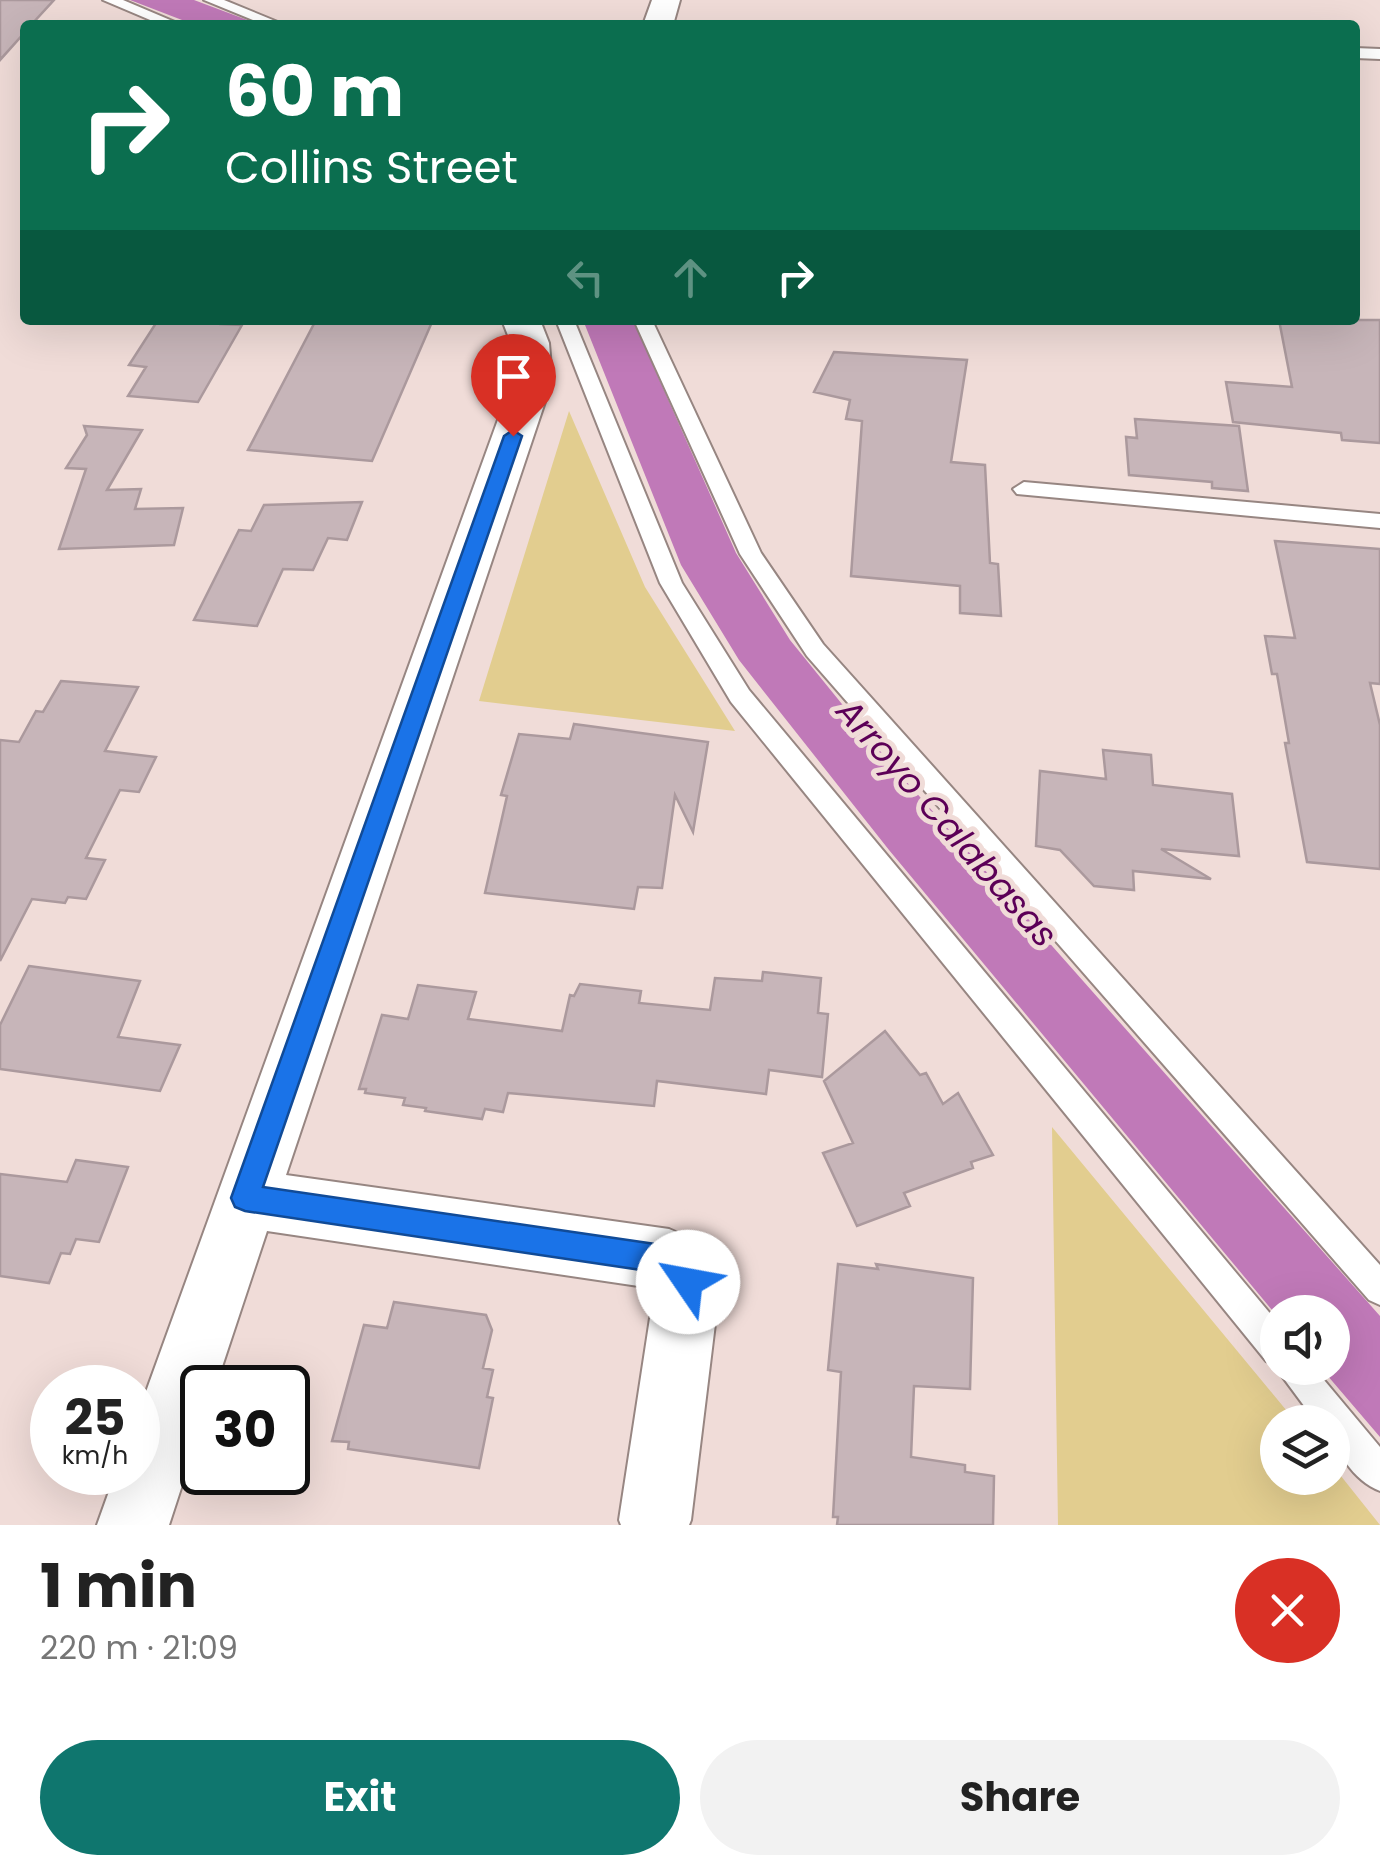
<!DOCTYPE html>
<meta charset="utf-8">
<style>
body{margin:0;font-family:Poppins,sans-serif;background:#f2f2f2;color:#222;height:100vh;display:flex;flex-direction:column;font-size:38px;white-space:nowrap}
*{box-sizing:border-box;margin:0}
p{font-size:32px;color:#767676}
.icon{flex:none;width:55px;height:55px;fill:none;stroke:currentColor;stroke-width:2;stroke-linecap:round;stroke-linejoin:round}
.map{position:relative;height:1525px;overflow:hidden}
.details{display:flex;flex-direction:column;background:#fff;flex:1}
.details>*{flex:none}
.hud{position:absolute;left:20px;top:20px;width:1340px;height:305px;border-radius:10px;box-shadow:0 10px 40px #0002;background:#0b6e4f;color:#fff;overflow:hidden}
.controls{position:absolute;left:1260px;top:1295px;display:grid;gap:20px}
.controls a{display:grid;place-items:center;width:90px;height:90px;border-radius:50%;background:#fff;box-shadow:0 10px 40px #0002;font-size:50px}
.speed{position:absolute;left:30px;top:1365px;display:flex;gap:20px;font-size:50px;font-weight:700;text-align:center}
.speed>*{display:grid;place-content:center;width:130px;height:130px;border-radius:50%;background:#fff;box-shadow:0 10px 40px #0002;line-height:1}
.speed small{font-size:25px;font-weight:400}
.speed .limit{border:5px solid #111;border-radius:15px;background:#fff;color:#111}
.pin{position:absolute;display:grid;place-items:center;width:85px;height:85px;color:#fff;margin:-102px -42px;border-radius:50% 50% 50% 0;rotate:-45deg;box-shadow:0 0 10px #0007}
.pin .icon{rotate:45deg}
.me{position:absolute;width:110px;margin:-55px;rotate:303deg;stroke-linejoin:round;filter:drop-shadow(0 0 8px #0008)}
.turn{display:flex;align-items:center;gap:35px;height:210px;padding:0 40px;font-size:45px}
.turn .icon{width:130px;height:130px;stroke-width:2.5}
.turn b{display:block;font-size:70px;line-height:85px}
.lanes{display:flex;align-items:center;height:95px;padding:0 40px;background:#0003;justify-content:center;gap:50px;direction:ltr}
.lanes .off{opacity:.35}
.round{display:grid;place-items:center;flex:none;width:105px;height:105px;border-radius:52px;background:#f2f2f2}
.headline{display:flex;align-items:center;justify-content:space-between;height:170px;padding:0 40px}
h1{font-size:60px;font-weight:700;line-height:75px}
.button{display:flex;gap:20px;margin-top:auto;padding:20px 40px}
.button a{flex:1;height:115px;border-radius:60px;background:#0f766e;color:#fff;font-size:40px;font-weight:700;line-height:115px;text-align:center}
.button a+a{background:#f2f2f2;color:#222}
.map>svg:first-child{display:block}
.green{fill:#e2cd8f}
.water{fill:#c079b8}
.building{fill:#c7b5b9;stroke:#ab999d;stroke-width:2.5}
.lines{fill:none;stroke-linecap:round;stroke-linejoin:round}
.service-casing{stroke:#978682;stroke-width:4}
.minor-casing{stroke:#978682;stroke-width:4}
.service{fill:#fff;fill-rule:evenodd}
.minor{fill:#fff;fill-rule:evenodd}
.route{fill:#1a73e8;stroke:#114b97;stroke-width:2.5}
.labels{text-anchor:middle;stroke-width:10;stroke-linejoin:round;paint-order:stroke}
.water-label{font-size:35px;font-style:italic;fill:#5c0057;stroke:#f0dcd8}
</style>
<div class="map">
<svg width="1380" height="1525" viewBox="0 0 1380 1525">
<rect width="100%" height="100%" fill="#f0dcd8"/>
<!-- green -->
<path class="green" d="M569 411 645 587 735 731 479 701Z
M1052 1127 1296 1422H1278V1478H1332L1333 1466 1380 1525H1058Z"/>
<!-- water -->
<path class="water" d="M130 0H194L261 25H195Z
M583 320H633L736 553 790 640 889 762 1380 1316V1437L1321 1368H1332V1312H1278L1277 1316 889 850 739 660 681 565Z"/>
<!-- building -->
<path class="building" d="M0 0H54L31 25H25V32L0 60Z
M158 320H223L221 324 242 325 198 402 128 396 146 367 129 365Z
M316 320 432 322 372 461 248 450Z
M1279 320H1380V443L1342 440 1341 433 1233 422 1226 382 1292 387Z
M834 352 967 360 951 462 985 465 990 563 998 564 1001 616 960 613V586L851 576 862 421 846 419 850 400 814 392Z
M1135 419 1239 426 1248 491 1212 488V482L1129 475 1126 437 1137 438Z
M84 426 142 430 107 490 141 489 135 509 183 508 174 545 59 549 86 469 66 468 87 435Z
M362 502 347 540 328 538 313 570 283 569 257 626 194 620 239 530 251 531 264 505Z
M1275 541 1380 549V684L1370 683 1380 725V869L1307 862 1285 743H1289L1277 674H1272L1265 636 1295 638Z
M61 681 138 687 105 751 156 757 139 792 120 790 86 858 105 860 86 899 68 897 65 903 32 899 0 961V740L19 742 36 711 43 712Z
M574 724 708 742 693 832 675 795 662 888 638 887 634 909 485 893 507 796 501 795 519 734 570 739Z
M1103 750 1151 755 1153 785 1232 794 1239 856 1161 849 1211 879 1133 871 1134 890 1094 886 1060 850 1036 846 1040 771 1106 779Z
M29 966 140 981 118 1037 180 1045 160 1091 0 1069V1025Z
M763 972 821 978 818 1013 828 1014 822 1077 769 1070 766 1094 657 1081 654 1106 508 1093 503 1112 485 1109 482 1119 425 1111 426 1108 403 1105 405 1098 365 1093 366 1089H359L382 1015 408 1019 418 985 476 992 468 1019 562 1031 570 995 574 996 580 984 641 991 639 1003 710 1010 715 978 762 981Z
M885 1031 920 1075 926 1073 943 1104 958 1093 993 1155 971 1162 973 1168 904 1193 910 1206 857 1226 823 1153 853 1143 824 1081Z
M76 1160 128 1167 99 1242 76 1239 70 1254 61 1253 49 1283 0 1276V1174L67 1182Z
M838 1264 878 1269 876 1264 973 1278 970 1389 914 1386 911 1457 965 1465V1472L994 1476 993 1525H837L838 1517H833L841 1372 828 1370Z
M394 1302 486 1315 492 1330 483 1368 493 1370 487 1397 493 1398 479 1468 348 1449 349 1442 332 1441 364 1325 387 1328Z"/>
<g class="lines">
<!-- service casing -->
<g class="service-casing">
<path id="service" d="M103 0H123L182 25H162Z
M204 0H224L285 25H265Z
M1355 48 1380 49V59L1355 58Z
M556 320H574L682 583 749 690 1278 1323V1368H1314L1380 1447V1491C1354 1481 1332 1449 1332 1422H1316L1276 1368 1277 1365 1266 1361 731 702 660 583Z
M634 320H652L761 553 823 644 1380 1265V1305L1369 1300 807 656 740 554Z
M1024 482 1380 514V528L1017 494 1013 489Z"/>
</g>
<!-- minor casing -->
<g class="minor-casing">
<path id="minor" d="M652 0H680L673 25H643Z
M502 320H540L549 343 552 381 286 1175 669 1229C697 1240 709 1256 720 1283L691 1520 689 1525H621L619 1520 654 1292 652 1288 267 1231 215 1388H202V1424L169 1525H97L116 1472H138V1414L512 381 511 343Z"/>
</g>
<!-- service -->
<use href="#service" class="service"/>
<!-- minor -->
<use href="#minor" class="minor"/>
</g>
<!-- route -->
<path class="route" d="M513 430 522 436 263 1187 669 1246 679 1250 703 1282 699 1293 688 1297 678 1293 661 1273 245 1211 235 1207 231 1198 504 436Z"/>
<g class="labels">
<!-- water labels -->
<g class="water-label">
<text transform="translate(947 823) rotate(49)" y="12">Arroyo Calabasas</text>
</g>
</g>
</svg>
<div class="controls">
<a><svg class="icon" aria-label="sound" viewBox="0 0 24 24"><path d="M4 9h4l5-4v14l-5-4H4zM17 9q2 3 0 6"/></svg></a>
<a><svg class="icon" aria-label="layers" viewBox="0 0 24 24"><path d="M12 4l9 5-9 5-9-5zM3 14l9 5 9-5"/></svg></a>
</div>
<div class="speed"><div>25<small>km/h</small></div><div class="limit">30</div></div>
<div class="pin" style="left:513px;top:436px;background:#d93025"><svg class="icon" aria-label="arrive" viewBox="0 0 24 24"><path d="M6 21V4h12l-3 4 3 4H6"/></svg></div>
<svg class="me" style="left:688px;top:1282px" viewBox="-20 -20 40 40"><circle r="19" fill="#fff"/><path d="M0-13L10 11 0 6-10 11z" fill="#1a73e8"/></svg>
<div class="hud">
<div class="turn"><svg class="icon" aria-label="right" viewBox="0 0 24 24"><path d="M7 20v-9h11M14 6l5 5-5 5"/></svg><div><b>60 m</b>Collins Street</div></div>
<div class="lanes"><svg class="icon off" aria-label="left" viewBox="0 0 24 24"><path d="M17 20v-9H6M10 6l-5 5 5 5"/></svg><svg class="icon off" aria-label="ahead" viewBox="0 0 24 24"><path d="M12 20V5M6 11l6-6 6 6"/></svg><svg class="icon" aria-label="right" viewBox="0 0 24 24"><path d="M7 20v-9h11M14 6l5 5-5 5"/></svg></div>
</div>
</div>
<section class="details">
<div class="headline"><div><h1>1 min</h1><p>220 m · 21:09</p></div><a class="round" style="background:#d93025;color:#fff"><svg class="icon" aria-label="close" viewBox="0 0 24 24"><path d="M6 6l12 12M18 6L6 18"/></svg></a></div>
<div class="button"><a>Exit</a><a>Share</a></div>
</section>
